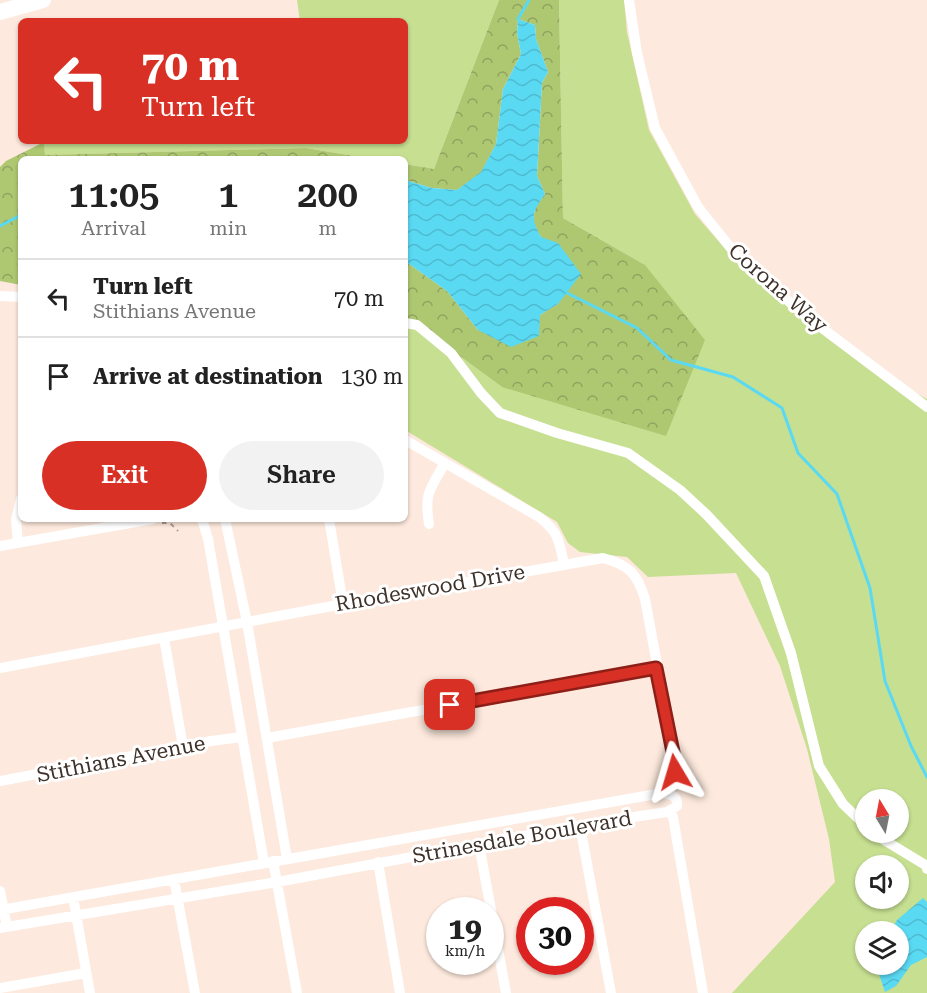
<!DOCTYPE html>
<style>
body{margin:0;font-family:"Roboto Serif",serif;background:#f2f2f2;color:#222;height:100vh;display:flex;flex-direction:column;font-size:22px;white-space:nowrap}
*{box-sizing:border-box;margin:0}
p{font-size:20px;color:#767676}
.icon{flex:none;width:33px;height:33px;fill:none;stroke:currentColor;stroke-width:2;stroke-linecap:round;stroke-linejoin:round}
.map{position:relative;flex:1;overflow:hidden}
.panel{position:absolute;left:18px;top:156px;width:390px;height:366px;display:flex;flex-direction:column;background:#fff;border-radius:9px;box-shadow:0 2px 4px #0004}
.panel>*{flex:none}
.banner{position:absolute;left:18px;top:18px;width:390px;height:126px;border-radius:9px;box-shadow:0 2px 4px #0004;background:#d93025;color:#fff;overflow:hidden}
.needle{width:39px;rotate:350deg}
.tools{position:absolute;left:855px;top:789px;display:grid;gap:12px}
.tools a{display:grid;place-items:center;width:54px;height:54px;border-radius:50%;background:#fff;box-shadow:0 2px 4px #0004;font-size:30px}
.speed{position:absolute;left:426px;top:897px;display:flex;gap:12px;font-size:30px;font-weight:700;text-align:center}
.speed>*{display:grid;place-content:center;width:78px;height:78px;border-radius:50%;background:#fff;box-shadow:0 2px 4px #0004;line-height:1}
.speed small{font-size:15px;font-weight:400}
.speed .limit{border:9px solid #d22;background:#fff;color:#111}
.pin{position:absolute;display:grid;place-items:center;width:51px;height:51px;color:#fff;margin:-26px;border-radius:12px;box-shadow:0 3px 9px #0006}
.me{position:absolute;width:66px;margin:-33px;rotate:353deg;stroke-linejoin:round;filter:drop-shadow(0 0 4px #0008)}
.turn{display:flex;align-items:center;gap:21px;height:126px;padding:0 24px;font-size:27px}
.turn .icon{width:78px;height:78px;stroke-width:2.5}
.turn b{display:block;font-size:42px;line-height:51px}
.eta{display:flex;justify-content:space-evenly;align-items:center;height:102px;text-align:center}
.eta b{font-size:36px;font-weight:600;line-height:42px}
.button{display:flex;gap:12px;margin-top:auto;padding:12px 24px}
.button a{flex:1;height:69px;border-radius:36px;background:#d93025;color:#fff;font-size:24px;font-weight:600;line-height:69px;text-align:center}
.button a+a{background:#f2f2f2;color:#222}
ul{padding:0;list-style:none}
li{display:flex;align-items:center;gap:18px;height:78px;padding:0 24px;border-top:2px solid #e0e0e0}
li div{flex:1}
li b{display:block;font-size:22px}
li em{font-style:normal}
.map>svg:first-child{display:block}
.grass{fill:#c6df91;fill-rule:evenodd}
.forest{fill:url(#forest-crowns)}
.water{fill:url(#water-waves)}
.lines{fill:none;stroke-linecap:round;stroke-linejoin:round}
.stream{stroke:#5ad9f3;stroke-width:3}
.path{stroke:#ab9b91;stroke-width:2;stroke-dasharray:4.5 4.5;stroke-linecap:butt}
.minor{stroke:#fff;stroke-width:10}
.secondary{stroke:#fff;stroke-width:16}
.route-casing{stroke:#8d1f18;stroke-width:15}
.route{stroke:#d93025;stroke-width:10}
.labels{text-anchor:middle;stroke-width:6;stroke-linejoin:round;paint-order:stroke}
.street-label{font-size:21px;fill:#3e322a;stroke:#fff}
</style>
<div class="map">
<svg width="927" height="993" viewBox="0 0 927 993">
<defs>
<pattern id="forest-crowns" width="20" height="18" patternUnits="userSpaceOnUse" patternTransform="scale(1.5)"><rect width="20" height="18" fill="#aec872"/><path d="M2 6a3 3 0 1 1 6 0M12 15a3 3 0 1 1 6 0" fill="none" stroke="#8fa35e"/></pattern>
<pattern id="water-waves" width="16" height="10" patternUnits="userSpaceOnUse" patternTransform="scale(1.5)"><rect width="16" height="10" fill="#5ad9f3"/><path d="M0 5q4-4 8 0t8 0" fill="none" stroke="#4fbbd0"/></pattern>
</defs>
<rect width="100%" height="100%" fill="#fde9dd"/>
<!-- grass -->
<path class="grass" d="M297 0H499L434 169 405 164V159H372L306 148 45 155 44 142 54 141H405V21H300Z
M559 0H624L627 32 649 130 695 214 740 266 899 389 914 392 927 399V993H732L835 882 829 839 807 749 780 666 736 573 648 577 627 557 580 552 568 543 557 522 405 430V316L502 387 643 264 563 218ZM866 800H898V832H866ZM866 866H898V898H866ZM866 932H898V964H866Z"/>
<!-- forest -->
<path class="forest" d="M499 0H559L563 218 645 265 705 340 666 436 502 387 405 316V261L447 291 478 330 540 315 558 304 541 237 533 223 535 208 545 194 537 176 542 83 548 72 536 39 535 25 518 19 517 33 521 54 503 89 496 144 481 173 457 190 432 188 405 180V164L434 169Z
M44 142 45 155 306 148 372 159H21V285L0 281V167L6 161Z"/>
<!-- water -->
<path class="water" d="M518 19 535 25 536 39 548 72 542 83 537 176 545 194C532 213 530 217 541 237L558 243 581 274 558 304 540 315 539 336 511 347 478 330 447 291 405 261V180L432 188 457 190 481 172 496 144 503 89 521 54 517 33Z
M923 898 927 902V957L911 965 896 986 885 992 876 965 898 964V932L891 931 897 920Z"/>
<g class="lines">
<!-- stream -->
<path class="stream" d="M518 19 529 0
M0 226 21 215
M567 293 637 328 671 360 733 377 782 408 798 453 837 494 870 588 885 681 911 746 927 777"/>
<!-- path -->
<path class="path" d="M162 523H170L178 531"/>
<!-- minor -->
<path class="minor" d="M629 0 637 53 655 128 698 207 738 257 802 313 927 407
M0 296 21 297
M405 323 417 325 451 353 481 393 500 413 557 433 628 453 680 490 706 514 764 576 791 653 819 766 843 804 866 826
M405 440 539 517C559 532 559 541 564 564
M202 519 208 539 264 863
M225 519 247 622 287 859
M329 519 343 604
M429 524C424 493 430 489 445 463
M18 543 16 520 21 499
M0 546 153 519
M164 638 183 747
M0 668 343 604 603 558C629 565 637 573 645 599L675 762V772L669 794
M267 738 656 668
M0 781 211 741 242 737
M670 811 673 817 703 993
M580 826 611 993
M871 832 927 866V869
M479 844 506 993
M273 861 297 993
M378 862 400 993
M174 879 195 993
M0 891 7 927
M73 897 90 993
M0 910 662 793C671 794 678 796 677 806L667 812 600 822 277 882 0 928
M0 988 86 973"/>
<!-- secondary -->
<path class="secondary" d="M0 12 43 0"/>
</g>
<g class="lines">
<!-- route casing -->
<g class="route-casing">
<path id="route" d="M450 705 656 668 675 762V772"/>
</g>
<!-- route -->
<use href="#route" class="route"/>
</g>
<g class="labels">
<!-- street labels -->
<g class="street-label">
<text transform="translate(778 288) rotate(41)" y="7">Corona Way</text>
<text transform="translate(430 588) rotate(-10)" y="7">Rhodeswood Drive</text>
<text transform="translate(121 759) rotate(-11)" y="7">Stithians Avenue</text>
<text transform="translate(522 837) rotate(-10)" y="7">Strinesdale Boulevard</text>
</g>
</g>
</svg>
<div class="tools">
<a><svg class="needle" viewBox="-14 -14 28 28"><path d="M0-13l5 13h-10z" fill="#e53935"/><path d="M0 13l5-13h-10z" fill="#767676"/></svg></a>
<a><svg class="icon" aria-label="sound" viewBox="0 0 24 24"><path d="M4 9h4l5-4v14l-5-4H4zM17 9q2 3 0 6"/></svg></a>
<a><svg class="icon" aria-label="layers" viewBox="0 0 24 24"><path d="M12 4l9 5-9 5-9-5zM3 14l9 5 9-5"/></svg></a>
</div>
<div class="speed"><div>19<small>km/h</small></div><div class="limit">30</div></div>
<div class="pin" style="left:450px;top:705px;background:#d93025"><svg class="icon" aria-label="arrive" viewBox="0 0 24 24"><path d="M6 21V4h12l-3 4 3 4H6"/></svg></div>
<svg class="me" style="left:675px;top:772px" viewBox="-20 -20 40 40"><path d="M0-17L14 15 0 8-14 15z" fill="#d93025" stroke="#fff" stroke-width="4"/></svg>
<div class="banner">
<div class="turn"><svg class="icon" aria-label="left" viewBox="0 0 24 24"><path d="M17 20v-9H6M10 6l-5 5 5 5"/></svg><div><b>70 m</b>Turn left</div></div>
</div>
<section class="panel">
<div class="eta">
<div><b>11:05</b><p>Arrival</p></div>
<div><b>1</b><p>min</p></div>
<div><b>200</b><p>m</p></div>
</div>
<ul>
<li><svg class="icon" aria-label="left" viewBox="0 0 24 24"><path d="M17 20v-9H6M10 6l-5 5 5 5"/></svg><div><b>Turn left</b><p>Stithians Avenue</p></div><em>70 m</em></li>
<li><svg class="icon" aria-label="arrive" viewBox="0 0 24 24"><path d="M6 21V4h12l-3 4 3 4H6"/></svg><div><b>Arrive at destination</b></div><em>130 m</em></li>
</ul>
<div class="button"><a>Exit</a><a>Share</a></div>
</section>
</div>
